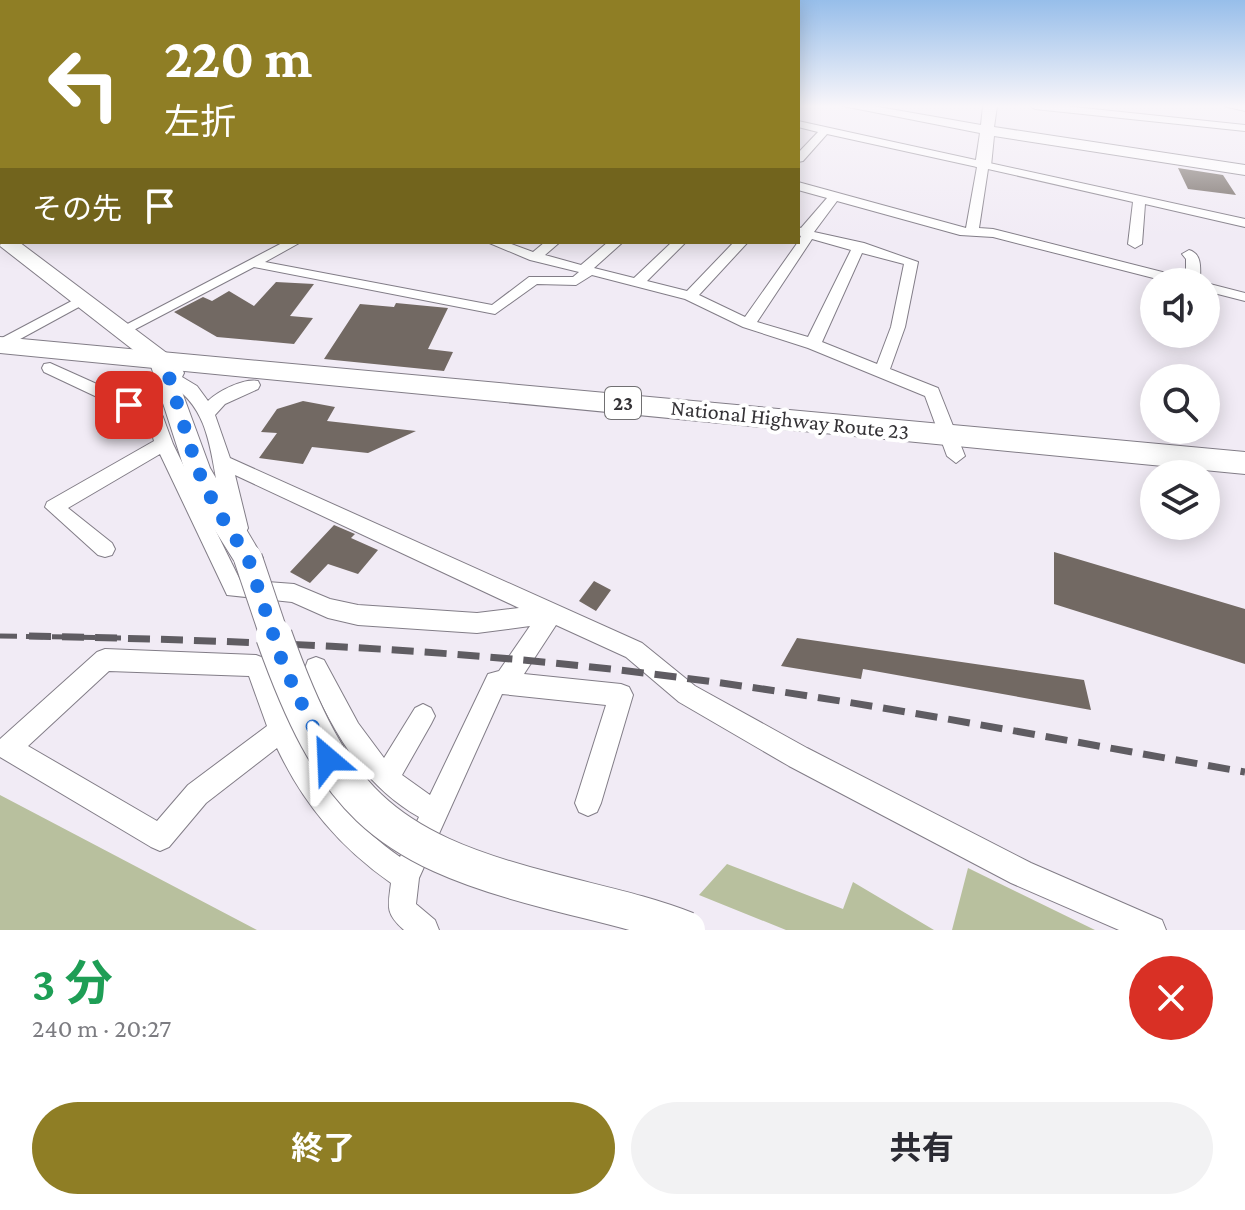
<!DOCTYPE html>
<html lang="ja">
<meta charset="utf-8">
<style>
body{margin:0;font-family:"Crimson Pro","Noto Sans JP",serif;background:#f2f2f3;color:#2b2b33;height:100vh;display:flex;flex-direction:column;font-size:30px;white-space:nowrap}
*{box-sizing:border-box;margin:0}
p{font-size:26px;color:#7c7c81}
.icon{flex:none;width:44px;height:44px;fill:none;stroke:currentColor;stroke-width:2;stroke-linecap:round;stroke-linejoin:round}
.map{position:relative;height:930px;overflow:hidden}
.details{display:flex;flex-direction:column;background:#fff;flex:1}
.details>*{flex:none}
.guide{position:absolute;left:0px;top:0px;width:800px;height:244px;box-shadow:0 4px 20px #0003;background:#8f7e25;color:#fff;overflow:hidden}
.controls{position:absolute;left:1140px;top:268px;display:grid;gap:16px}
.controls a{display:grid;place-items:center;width:80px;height:80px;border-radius:50%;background:#fff;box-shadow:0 4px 20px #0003;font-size:40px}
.pin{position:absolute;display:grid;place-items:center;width:68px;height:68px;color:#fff;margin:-34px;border-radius:16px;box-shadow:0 4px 12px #0006}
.me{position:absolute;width:88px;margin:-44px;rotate:334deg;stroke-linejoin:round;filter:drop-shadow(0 0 6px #0008)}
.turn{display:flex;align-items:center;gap:28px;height:168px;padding:0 32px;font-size:36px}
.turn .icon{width:104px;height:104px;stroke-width:2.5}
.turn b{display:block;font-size:56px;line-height:68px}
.then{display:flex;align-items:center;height:76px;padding:0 32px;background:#0003;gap:16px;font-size:30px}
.round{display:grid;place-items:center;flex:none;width:84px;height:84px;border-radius:42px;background:#f2f2f3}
.summary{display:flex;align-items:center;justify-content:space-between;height:136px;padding:0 32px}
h1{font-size:48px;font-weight:700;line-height:60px;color:#1e9e55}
.cta{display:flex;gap:16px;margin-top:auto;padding:16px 32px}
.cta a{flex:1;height:92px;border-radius:48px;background:#8f7e25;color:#fff;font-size:32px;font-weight:700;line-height:92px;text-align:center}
.cta a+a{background:#f2f2f3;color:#2b2b33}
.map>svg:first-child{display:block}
.green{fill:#b8c09e}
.building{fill:#726963}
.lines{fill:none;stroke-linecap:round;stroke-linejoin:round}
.minor-casing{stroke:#827d87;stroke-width:2}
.tertiary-casing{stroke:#827d87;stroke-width:2}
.secondary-casing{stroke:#827d87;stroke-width:2}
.trunk-casing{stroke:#827d87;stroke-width:2}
.minor{fill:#fff;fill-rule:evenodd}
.tertiary{fill:#fff;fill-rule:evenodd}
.secondary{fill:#fff;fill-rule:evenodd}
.trunk{fill:#fff;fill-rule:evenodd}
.rail-far1{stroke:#5f5c62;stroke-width:5;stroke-dasharray:17 9;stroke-linecap:butt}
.rail{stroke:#5f5c62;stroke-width:7;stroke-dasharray:22 11;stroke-linecap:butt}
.secondary-bridge-far1-casing{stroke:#827d87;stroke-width:30;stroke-linecap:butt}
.secondary-bridge-casing{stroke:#827d87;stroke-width:38;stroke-linecap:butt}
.secondary-bridge-far1{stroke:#fff;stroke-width:28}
.secondary-bridge{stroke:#fff;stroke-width:36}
.route{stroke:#1a73e8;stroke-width:14;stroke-dasharray:0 25.2}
.labels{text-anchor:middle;stroke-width:8;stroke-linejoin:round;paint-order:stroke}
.shield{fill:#fff;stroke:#717072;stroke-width:2}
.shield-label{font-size:20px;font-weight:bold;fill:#343236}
.street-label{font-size:22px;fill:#343236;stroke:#fff}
</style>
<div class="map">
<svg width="1245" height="930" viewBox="0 0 1245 930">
<rect width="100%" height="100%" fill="#f1ebf5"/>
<!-- green -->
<path class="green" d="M0 795 257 930H0Z
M727 864 843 909 853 882 934 930H786L699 895Z
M968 868 1095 930H952Z"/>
<!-- building -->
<path class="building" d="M1178 168 1223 175 1236 195 1188 189Z
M276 282 314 284 290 316 313 318 294 344 217 337 174 312 203 297 212 301 229 291 254 306Z
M396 303 448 308 428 349 453 352 444 371 324 359 360 304 394 307Z
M303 401 335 407 327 421 416 431 368 453 312 447 303 464 259 458 277 433 261 432 277 409Z
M334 525 355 534 351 538 378 550 358 574 328 564 310 583 290 572Z
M1054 552 1245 609V664L1054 604Z
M594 581 611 590 596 611 579 601Z
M797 638 1084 680 1091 710 863 669 861 679 781 666Z"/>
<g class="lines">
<!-- minor casing -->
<g class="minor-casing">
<path id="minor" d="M1030 106H1064L1245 125V131L1035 109Z
M1224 106H1245V111Z
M798 121 1245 219V227L1145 204 1142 244 1135 248 1128 244 1133 202 988 169 979 228 993 229 1186 278V259L1182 254 1189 250C1203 254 1200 270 1200 282H1169L993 237 960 235 837 201 814 232 864 243 918 262 905 327 890 369 938 388 965 456 956 463 947 456 925 396 808 348 743 327 685 299 592 275 576 285 537 284 495 314 254 267 128 333H118L116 330 284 242H301L265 262 492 305 529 277H573L579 272 530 260 487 242H506L533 252 545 242H560L545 255 581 265 608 242H623L594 268 634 278 672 242H686L647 281 687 291 734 242H748L699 295 745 317 798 242 801 236 798 235V227L801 228 827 198 798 190V182L966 228 977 167 827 134 803 161 798 162V153L818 132 798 127ZM812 239 851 250 808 337 757 322ZM862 253 904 264 891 327 877 364 822 342Z
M0 123H2L0 130Z
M2 193V201L0 202V194Z
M1206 283 1245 293V301L1206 291Z
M83 295 88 296V302L0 350V339Z
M50 363 128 398 176 368 182 369 184 373 182 377 197 386 208 401C218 391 244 378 258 381L260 385 258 389 225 404 215 415 230 458 642 643 695 686 807 748 1031 863 1162 920 1166 930H1119L1011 883 789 766 679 702 626 657 556 625 524 674 621 684 629 687 633 695 601 803 597 812 588 816 579 812 575 803 606 705 502 694 419 878 416 904 435 920 439 930H404C385 913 388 907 391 883 340 847 304 805 277 748L206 803 169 847 160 851 151 847 0 757V739L97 652 105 649 256 655 264 658C300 742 322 802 400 857L419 817C361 784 331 728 305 668L308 660 316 657 324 660 358 723 384 758 415 708 423 704 431 708 435 716 431 724 402 775 430 795 488 674 499 671 530 626 477 633 358 625 328 618 292 602 227 595 160 454 68 508 112 543 115 549 112 555 105 557 98 555 45 507 47 502 154 441 148 421 44 372 42 368 44 364ZM170 385C222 413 208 488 231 534L238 536 245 534 248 528 235 475 519 608 477 613 358 605 330 599 294 584 240 580 173 444 163 417 161 413 142 404ZM109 671 249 676 267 726 188 785 157 821 28 746Z"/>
</g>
<!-- tertiary casing -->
<g class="tertiary-casing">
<path id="tertiary" d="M843 106H873L981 125 983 106H997L994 127 1245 165V175L994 136 991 166 983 171 975 166 980 133Z"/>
</g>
<!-- secondary casing -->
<g class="secondary-casing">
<path id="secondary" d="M2 238V242H19L168 354 210 468 263 558 258 567 248 570 238 567 206 516 184 468 150 363 0 246Z"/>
</g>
<!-- trunk casing -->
<g class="trunk-casing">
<path id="trunk" d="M0 337 1245 452V474L0 353Z"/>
</g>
<!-- minor -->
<use href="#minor" class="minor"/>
<!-- tertiary -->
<use href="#tertiary" class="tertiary"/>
<!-- secondary -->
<use href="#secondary" class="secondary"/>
<!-- trunk -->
<use href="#trunk" class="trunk"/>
<!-- rail-far1 -->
<path class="rail-far1" d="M0 636 128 638"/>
<!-- rail -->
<path class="rail" d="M29 636C214 640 398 646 582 666 805 689 1025 734 1245 772"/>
<!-- secondary-bridge-far1 casing -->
<g class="secondary-bridge-far1-casing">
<path id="secondary-bridge-far1" d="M248 558 275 638"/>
</g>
<!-- secondary-bridge casing -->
<g class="secondary-bridge-casing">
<path id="secondary-bridge" d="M274 636C332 798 379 847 546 890 594 903 641 912 687 930"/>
</g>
<!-- secondary-bridge-far1 -->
<use href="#secondary-bridge-far1" class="secondary-bridge-far1"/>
<!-- secondary-bridge -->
<use href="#secondary-bridge" class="secondary-bridge"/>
</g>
<!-- sky -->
<linearGradient id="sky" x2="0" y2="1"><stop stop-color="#97beea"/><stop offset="0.45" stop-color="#f9f6fa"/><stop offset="1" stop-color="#f9f6fa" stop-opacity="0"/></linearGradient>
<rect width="1245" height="236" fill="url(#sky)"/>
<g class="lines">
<!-- route -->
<path class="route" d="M129 405 169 377 197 468 216 508 248 558 283 664 328 759"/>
</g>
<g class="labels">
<!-- shield labels -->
<rect class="shield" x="605" y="387" width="36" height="32" rx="6"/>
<g class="shield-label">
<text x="623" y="410">23</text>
</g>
<!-- street labels -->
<g class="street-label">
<text transform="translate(790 419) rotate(6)" y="8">National Highway Route 23</text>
</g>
</g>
</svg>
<div class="controls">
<a><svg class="icon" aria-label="sound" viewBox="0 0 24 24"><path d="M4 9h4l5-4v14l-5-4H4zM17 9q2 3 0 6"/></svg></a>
<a><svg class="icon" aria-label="search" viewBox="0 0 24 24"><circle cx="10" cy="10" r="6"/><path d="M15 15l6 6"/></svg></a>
<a><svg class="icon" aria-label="layers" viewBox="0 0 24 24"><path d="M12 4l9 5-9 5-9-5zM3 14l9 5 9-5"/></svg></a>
</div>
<div class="pin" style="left:129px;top:405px;background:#d93025"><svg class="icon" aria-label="arrive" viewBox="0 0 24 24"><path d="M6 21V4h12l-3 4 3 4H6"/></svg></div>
<svg class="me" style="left:328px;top:759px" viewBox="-20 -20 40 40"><path d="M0-17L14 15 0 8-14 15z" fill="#1a73e8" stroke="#fff" stroke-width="4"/></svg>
<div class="guide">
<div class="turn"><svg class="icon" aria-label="left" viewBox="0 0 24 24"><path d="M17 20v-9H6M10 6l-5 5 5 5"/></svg><div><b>220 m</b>左折</div></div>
<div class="then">その先<svg class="icon" aria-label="arrive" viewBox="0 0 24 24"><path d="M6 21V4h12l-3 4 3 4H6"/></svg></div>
</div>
</div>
<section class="details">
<div class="summary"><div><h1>3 分</h1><p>240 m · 20:27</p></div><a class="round" style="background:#d93025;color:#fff"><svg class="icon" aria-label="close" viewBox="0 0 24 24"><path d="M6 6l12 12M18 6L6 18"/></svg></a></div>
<div class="cta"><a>終了</a><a>共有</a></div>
</section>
